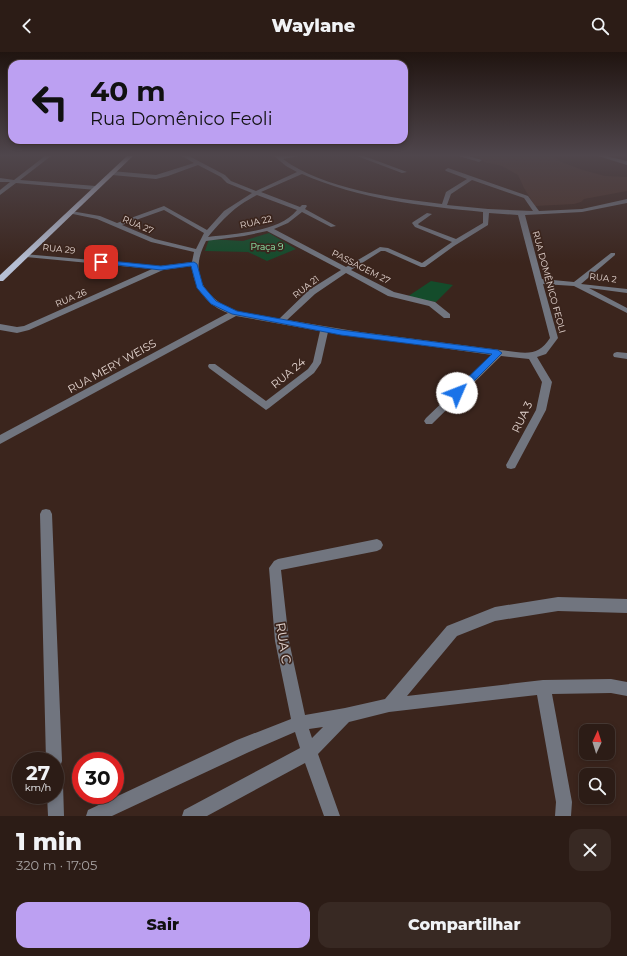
<!DOCTYPE html>
<html lang="pt">
<meta charset="utf-8">
<style>
body{margin:0;font-family:Montserrat,sans-serif;background:#382923;color:#f1f3f6;height:100vh;display:flex;flex-direction:column;font-size:15px;white-space:nowrap}
*{box-sizing:border-box;margin:0}
p{font-size:13px;color:#a6a1a1}
.icon{flex:none;width:22px;height:22px;fill:none;stroke:currentColor;stroke-width:2;stroke-linecap:round;stroke-linejoin:round}
.map{position:relative;height:764px;overflow:hidden}
.details{display:flex;flex-direction:column;background:#2c1c16;flex:1}
.details>*{flex:none}
.hud{position:absolute;left:8px;top:8px;width:400px;height:84px;border-radius:12px;box-shadow:0 2px 6px #0003,0 0 0 1px #483a35;background:#bca0f2;color:#111;overflow:hidden}
.needle{width:26px;rotate:4deg}
.tools{position:absolute;left:579px;top:672px;display:grid;gap:8px}
.tools a{display:grid;place-items:center;width:36px;height:36px;border-radius:8px;background:#2c1c16;box-shadow:0 2px 6px #0003,0 0 0 1px #483a35;font-size:20px}
.speed{position:absolute;left:12px;top:700px;display:flex;gap:8px;font-size:20px;font-weight:700;text-align:center}
.speed>*{display:grid;place-content:center;width:52px;height:52px;border-radius:50%;background:#2c1c16;box-shadow:0 2px 6px #0003,0 0 0 1px #483a35;line-height:1}
.speed small{font-size:10px;font-weight:400}
.speed .limit{border:6px solid #d22;background:#fff;color:#111}
.pin{position:absolute;display:grid;place-items:center;width:34px;height:34px;color:#fff;margin:-17px;border-radius:8px;box-shadow:0 2px 6px #0006}
.me{position:absolute;width:44px;margin:-22px;rotate:46deg;stroke-linejoin:round;filter:drop-shadow(0 0 3px #0008)}
.turn{display:flex;align-items:center;gap:14px;height:84px;padding:0 16px;font-size:18px}
.turn .icon{width:52px;height:52px;stroke-width:2.5}
.turn b{display:block;font-size:28px;line-height:34px}
.round{display:grid;place-items:center;flex:none;width:42px;height:42px;border-radius:12px;background:#382923}
.summary{display:flex;align-items:center;justify-content:space-between;height:68px;padding:0 16px}
h1{font-size:24px;font-weight:800;line-height:30px}
.action{display:flex;gap:8px;margin-top:auto;padding:8px 16px}
.action a{flex:1;height:46px;border-radius:12px;background:#bca0f2;color:#111;font-size:16px;font-weight:800;line-height:46px;text-align:center}
.action a+a{background:#382923;color:#f1f3f6}
header{display:flex;justify-content:space-between;align-items:center;height:52px;padding:0 16px;background:#2c1c16;font-size:18px;font-weight:800}
.map>svg:first-child{display:block}
.built{fill:#4b3026}
.green{fill:#144c2b}
.lines{fill:none;stroke-linecap:round;stroke-linejoin:round}
.minor{fill:#71757f;fill-rule:evenodd}
.major{fill:#b6bfd4;fill-rule:evenodd}
.route{fill:#1a73e8;stroke:#114b97}
.labels{text-anchor:middle;stroke-width:3.5;stroke-linejoin:round;paint-order:stroke}
.far-street-label{font-size:9px;fill:#e4d5d0;stroke:#3b251d}
.far-park-label{font-size:9px;fill:#91f6b3;stroke:#3b251d}
.street-label{font-size:11px;fill:#e4d5d0;stroke:#3b251d}
.near-street-label{font-size:13px;fill:#e4d5d0;stroke:#3b251d}
</style>
<header><svg class="icon" aria-label="back" viewBox="0 0 24 24"><path d="M15 5l-7 7 7 7"/></svg>Waylane<svg class="icon" aria-label="search" viewBox="0 0 24 24"><circle cx="10" cy="10" r="6"/><path d="M15 15l6 6"/></svg></header>
<div class="map">
<svg width="627" height="764" viewBox="0 0 627 764">
<rect width="100%" height="100%" fill="#3b251d"/>
<!-- built -->
<path class="built" d="M475 104H554L561 110 583 118 605 124 627 125V139L584 147 581 150 574 152 535 154 524 136 518 123 502 114 485 110Z"/>
<!-- green -->
<path class="green" d="M269 181 296 197 267 209 248 200 205 199 209 187 243 189Z
M431 229 453 233 436 250 407 245Z"/>
<g class="lines">
<!-- minor -->
<path class="minor" d="M45 104H51L20 128 96 134 99 136 96 138 16 131 0 143V138L10 130H0V126L14 128Z
M182 104H189L225 123 231 129 256 139 297 120 286 114 274 104H299L283 107C323 137 393 146 442 152L446 140 467 127 446 119 445 118 448 116 528 144 539 159 582 157 627 147V151L582 160 525 163 542 227 574 230 611 201H615V203L581 232 627 237V241L589 236 627 256V261L574 234 543 232 558 286 546 302 537 305 552 330 546 358 515 416 511 417 507 416 506 413 536 358 542 330 529 307 501 304 432 372H426L424 369 426 366 492 303 328 280 321 311 314 321 269 356 266 358 209 316 208 314 209 312H215L266 349 308 317 313 310 320 279 236 264 0 392V383L228 261C208 254 193 236 192 214L163 218 29 278 17 281 0 278V272L17 275 24 274 152 217 26 205 23 203 24 202 160 214 192 210 194 200 151 190 97 167 68 161 71 159 100 164 117 171 164 154 207 178 224 159 252 141 227 131 221 125 198 113 168 124 156 127 112 123 109 121 112 119 156 123 194 111ZM302 122C359 147 422 154 483 160V171L456 187 419 173 418 172 432 162 427 161 413 170 412 171 415 175 452 190 422 211 388 196 380 195 346 215 274 177 288 171 302 160 331 175 336 174 305 157 307 154 306 153H302L300 155 261 140ZM472 128 524 146 533 159 488 157 447 153 451 142ZM257 143 297 158C280 180 234 182 208 185 224 166 234 155 257 143ZM164 158 204 181 196 197 155 187 122 173ZM489 161 518 163 550 286C541 300 532 302 516 300L360 280 287 268 315 242 346 221 388 244 429 254 444 266H450V262L435 250 394 240 351 218 381 199H385L421 215H425L454 194 488 173ZM267 179 341 218 309 238 279 267C266 265 252 263 239 260 217 253 195 235 199 209 200 202 203 195 206 189L244 184Z
M357 104H364L407 120 402 121Z
M459 104H468L482 108 479 110Z
M598 104H606L627 109V113Z
M617 300 627 301V307L614 305 613 303 614 301Z
M46 457 50 458 52 462 62 709 60 715 55 717V709H46L40 462 42 458Z
M377 487 381 489 383 493 381 497 377 499 281 518 289 589 305 663 345 656 385 647 447 574 495 555 558 545 627 547V561L558 559 495 569 457 584 407 644 543 628 611 627 627 630V644L611 641 552 642 572 750 571 764H555L556 750 537 643 389 660 349 670 318 702 340 764H324L305 711 207 764H182L184 758 300 696 295 680 249 700 112 764H86L88 758 237 688 291 667 275 589 269 516 274 509 278 507ZM323 675 312 686 309 677Z
M55 724 61 726 63 732 64 764H48L47 743H55Z"/>
<!-- major -->
<path class="major" d="M127 104H133L3 229H0V223Z"/>
</g>
<!-- sky -->
<linearGradient id="sky" x2="0" y2="1"><stop stop-color="#201410"/><stop offset="0.49" stop-color="#4f464c"/><stop offset="1" stop-color="#4f464c" stop-opacity="0"/></linearGradient>
<rect width="627" height="211" fill="url(#sky)"/>
<!-- route -->
<path class="route" d="M101 208 161 214 194 210 197 212 203 234 216 249 237 259 341 278 498 298 502 301 460 343 457 344 453 341 454 339 492 302 341 283 232 262 211 252 197 236 191 214 161 218 99 211V209Z"/>
<g class="labels">
<!-- far-street labels -->
<g class="far-street-label">
<text transform="translate(256 170) rotate(-13)" y="3">RUA 22</text>
<text transform="translate(138 173) rotate(23)" y="3">RUA 27</text>
<text transform="translate(59 197) rotate(6)" y="3">RUA 29</text>
<text transform="translate(361 215) rotate(27)" y="3">PASSAGEM 27</text>
<text transform="translate(603 226) rotate(7)" y="3">RUA 2</text>
<text transform="translate(549 230) rotate(75)" y="3">RUA DOMÊNICO FEOLI</text>
<text transform="translate(306 235) rotate(-38)" y="3">RUA 21</text>
<text transform="translate(71 246) rotate(-23)" y="3">RUA 26</text>
</g>
<!-- far-park labels -->
<g class="far-park-label">
<text x="267" y="198">Praça 9</text>
</g>
<!-- street labels -->
<g class="street-label">
<text transform="translate(112 314) rotate(-29)" y="4">RUA MERY WEISS</text>
<text transform="translate(288 321) rotate(-40)" y="4">RUA 24</text>
<text transform="translate(522 365) rotate(-65)" y="4">RUA 3</text>
</g>
<!-- near-street labels -->
<g class="near-street-label">
<text transform="translate(284 591) rotate(81)" y="5">RUA C</text>
</g>
</g>
</svg>
<div class="tools">
<a><svg class="needle" viewBox="-14 -14 28 28"><path d="M0-13l5 13h-10z" fill="#e53935"/><path d="M0 13l5-13h-10z" fill="#a6a1a1"/></svg></a>
<a><svg class="icon" aria-label="search" viewBox="0 0 24 24"><circle cx="10" cy="10" r="6"/><path d="M15 15l6 6"/></svg></a>
</div>
<div class="speed"><div>27<small>km/h</small></div><div class="limit">30</div></div>
<div class="pin" style="left:101px;top:210px;background:#d93025"><svg class="icon" aria-label="arrive" viewBox="0 0 24 24"><path d="M6 21V4h12l-3 4 3 4H6"/></svg></div>
<svg class="me" style="left:457px;top:341px" viewBox="-20 -20 40 40"><circle r="19" fill="#fff"/><path d="M0-13L10 11 0 6-10 11z" fill="#1a73e8"/></svg>
<div class="hud">
<div class="turn"><svg class="icon" aria-label="left" viewBox="0 0 24 24"><path d="M17 20v-9H6M10 6l-5 5 5 5"/></svg><div><b>40 m</b>Rua Domênico Feoli</div></div>
</div>
</div>
<section class="details">
<div class="summary"><div><h1>1 min</h1><p>320 m · 17:05</p></div><a class="round"><svg class="icon" aria-label="close" viewBox="0 0 24 24"><path d="M6 6l12 12M18 6L6 18"/></svg></a></div>
<div class="action"><a>Sair</a><a>Compartilhar</a></div>
</section>
